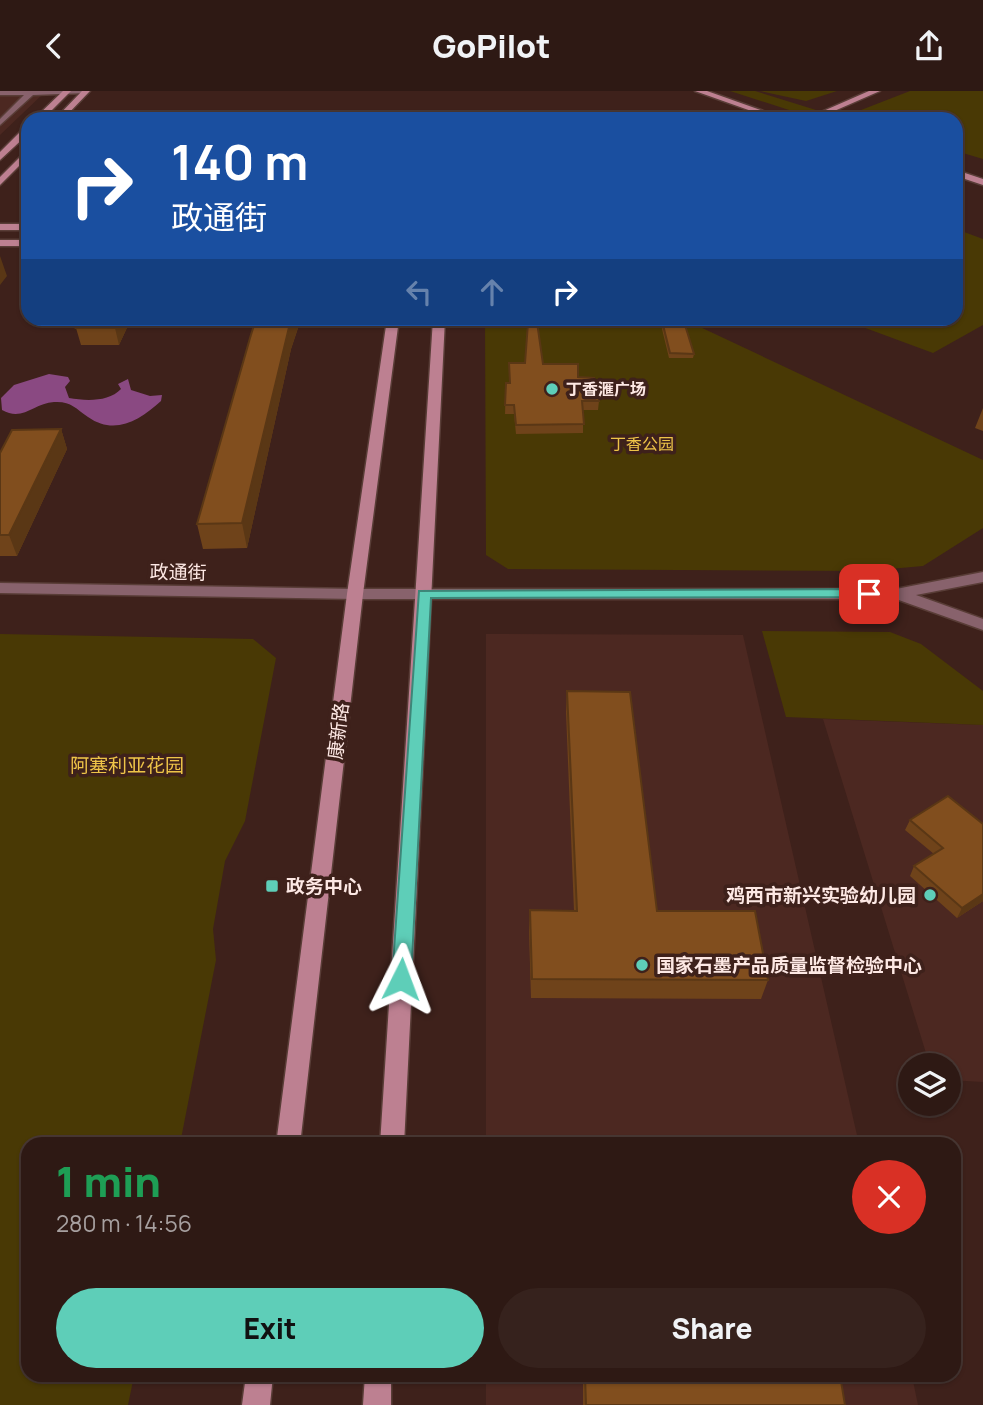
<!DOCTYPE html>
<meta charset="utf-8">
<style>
body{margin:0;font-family:Manrope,"Noto Sans SC",sans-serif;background:#36221d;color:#f1f3f6;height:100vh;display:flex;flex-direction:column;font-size:26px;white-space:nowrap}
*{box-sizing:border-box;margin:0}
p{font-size:23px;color:#a7a0a0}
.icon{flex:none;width:38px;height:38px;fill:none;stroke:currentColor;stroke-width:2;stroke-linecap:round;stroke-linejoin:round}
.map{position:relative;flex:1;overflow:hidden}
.side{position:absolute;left:21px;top:1046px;width:940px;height:245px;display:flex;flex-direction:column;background:#2e1914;border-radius:21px;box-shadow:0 2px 5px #0004,0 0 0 2px #493834}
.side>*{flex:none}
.banner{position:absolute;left:21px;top:21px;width:942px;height:214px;border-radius:21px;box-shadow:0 2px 5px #0004,0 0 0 2px #493834;background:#1a4fa0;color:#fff;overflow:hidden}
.controls{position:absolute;left:898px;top:962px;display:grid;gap:14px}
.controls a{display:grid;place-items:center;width:63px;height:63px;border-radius:50%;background:#2e1914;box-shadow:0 2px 5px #0004,0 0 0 2px #493834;font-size:35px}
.pin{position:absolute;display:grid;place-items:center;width:60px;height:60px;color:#fff;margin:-30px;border-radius:14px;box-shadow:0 4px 10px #0006}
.me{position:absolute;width:77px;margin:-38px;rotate:3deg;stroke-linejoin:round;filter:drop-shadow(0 0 5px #0008)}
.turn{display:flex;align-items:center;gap:24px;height:147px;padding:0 35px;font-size:32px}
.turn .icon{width:91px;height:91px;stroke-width:2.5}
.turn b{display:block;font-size:49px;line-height:60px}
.lanes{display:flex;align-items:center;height:66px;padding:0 35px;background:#0003;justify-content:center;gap:35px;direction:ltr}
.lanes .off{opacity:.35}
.round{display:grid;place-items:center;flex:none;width:74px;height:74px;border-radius:37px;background:#36221d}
.head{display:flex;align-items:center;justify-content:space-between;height:119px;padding:0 35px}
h1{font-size:42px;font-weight:800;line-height:52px;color:#1e9e55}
.cta{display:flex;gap:14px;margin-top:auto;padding:14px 35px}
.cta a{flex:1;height:80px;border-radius:42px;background:#5eceb8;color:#111;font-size:28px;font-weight:800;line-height:80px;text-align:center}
.cta a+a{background:#36221d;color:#f1f3f6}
header{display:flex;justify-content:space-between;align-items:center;height:91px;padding:0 35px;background:#2e1914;font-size:32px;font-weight:800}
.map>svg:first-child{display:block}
.built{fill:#4c2821}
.green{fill:#493905}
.water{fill:#8a4982}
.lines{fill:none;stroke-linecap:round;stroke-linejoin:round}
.minor-casing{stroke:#593d37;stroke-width:3}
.tertiary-casing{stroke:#593d37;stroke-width:3}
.secondary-casing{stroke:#593d37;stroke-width:3}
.minor{fill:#88626c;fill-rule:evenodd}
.tertiary{fill:#88626c;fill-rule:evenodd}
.secondary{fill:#bd8091;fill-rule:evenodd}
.wall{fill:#6f431a}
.shaded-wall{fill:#5a3715}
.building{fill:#814e1e;stroke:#5a3715;stroke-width:2}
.route{fill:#5eceb8;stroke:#3d8678;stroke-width:2}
.poi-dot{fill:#5eceb8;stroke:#3e211b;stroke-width:2.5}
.labels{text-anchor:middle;stroke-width:7;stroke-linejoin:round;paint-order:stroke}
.far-poi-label{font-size:16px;font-weight:bold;fill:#fde8e4;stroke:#3e211b;text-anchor:start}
.far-park-label{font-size:16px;fill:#eec448;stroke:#3e211b}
.street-label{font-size:19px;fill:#fde8e4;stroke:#3e211b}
.park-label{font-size:19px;fill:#eec448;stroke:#3e211b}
.poi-label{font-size:19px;font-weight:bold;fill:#fde8e4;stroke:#3e211b;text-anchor:start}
</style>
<header><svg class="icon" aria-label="back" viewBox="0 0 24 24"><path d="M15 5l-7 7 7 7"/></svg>GoPilot<svg class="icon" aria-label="share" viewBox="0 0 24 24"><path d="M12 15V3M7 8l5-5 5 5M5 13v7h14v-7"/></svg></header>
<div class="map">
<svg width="983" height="1314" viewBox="0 0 983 1314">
<rect width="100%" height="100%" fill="#3e211b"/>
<!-- built -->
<path class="built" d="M0 0 44 2 0 44Z
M486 543 743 544 859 1053 486 1054Z
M823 628 983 634V991L949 989 948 975H930Z
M486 1284 912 1285 918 1314H486Z"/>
<!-- green -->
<path class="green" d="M730 0H755L845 28H817Z
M760 0H837L806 10Z
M910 0H983V68L956 60V28L843 26Z
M956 138 983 148V234L933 262 841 228H956Z
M485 228H683L983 369V437L923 475 867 480 508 478 486 464Z
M762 540 890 541 921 553 983 600V634L786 626Z
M0 543 253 548 276 567 245 730 225 770 213 838 216 869 180 1053 28 1054V1284L134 1285 128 1314H0Z"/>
<!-- water -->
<path class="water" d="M49 283 68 286 70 290 65 296 69 307C86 310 109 311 121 298L118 293 128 288 131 299 150 305 162 304 161 310C140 329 115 345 88 326 75 317 71 310 54 311 34 312 23 331 2 319L1 307 14 294Z"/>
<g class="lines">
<!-- minor casing -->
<g class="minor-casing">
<path id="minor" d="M0 0H84L87 2 33 4 0 34V28L24 4H0Z"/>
</g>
<!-- tertiary casing -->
<g class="tertiary-casing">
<path id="tertiary" d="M983 481V491L916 504 983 528V539L896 508H355L0 502V492L355 498H896Z"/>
</g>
<!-- secondary casing -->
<g class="secondary-casing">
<path id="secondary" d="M63 0H71L43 28H34Z
M82 0H90L63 28H55Z
M695 0H707L786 28H774Z
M869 0H880L816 28H805Z
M25 36H28V43L0 69V61Z
M28 58V66L0 94V86Z
M956 79 983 88V94L956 85Z
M0 133H28V139H0Z
M0 149H28V155H0Z
M387 228H399L363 503 300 1054H276L347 503Z
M433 228H445L404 1054H380Z
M246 1284H273L270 1314H242Z
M365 1284H391V1314H363Z"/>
</g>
<!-- minor -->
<use href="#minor" class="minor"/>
<!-- tertiary -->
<use href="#tertiary" class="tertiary"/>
<!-- secondary -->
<use href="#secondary" class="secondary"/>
</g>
<!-- wall -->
<path class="wall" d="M131 228 119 254H81L76 237Z
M256 228H301L291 258 247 457 203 458 197 433Z
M663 234 694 263 693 267H669L662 238Z
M578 286 599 310 598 319H583V342L516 343 514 323H505L506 292Z
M983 317V340L975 337Z
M61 338 67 358 17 465H0V362Z
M567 600 657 820 768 889 761 908 531 907 529 840 530 819 574 820 566 621Z
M948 705 983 810 957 827 910 785 914 775 934 763 905 739 910 729Z
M583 1284H840L845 1314H583Z"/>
<!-- shaded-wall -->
<path class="shaded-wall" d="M0 165 7 185 0 194Z
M119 228H131L119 254 115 237Z
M291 228H301L291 258 247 457 242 432Z
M61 338 67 358 17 465 9 444Z
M983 803V810L957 827 962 817Z"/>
<!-- building -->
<path class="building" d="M81 228H119L115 237H76Z
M256 228H291L242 432 197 433 250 247Z
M537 231 543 273H578V286L594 287 599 310H582L584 333 516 334 514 314H505L506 292H510L509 272H525L528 232Z
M663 234H685L694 263 670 262Z
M61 338 9 444H0V362L12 339Z
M567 600 630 601 657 820H755L768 889 532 888 530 819 577 820Z
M948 705 983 733V803L962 817 914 775 943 757 910 729Z
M585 1284H840L845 1314H586Z"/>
<!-- route -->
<path class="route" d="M869 498 874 499V506L431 507 411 888 408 894H395L392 888 419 500Z"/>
<!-- markers -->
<g class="poi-dot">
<circle cx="552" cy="298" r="7"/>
<rect x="265" y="788" width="14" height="14" rx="3.5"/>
<circle cx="930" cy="804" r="7"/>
<circle cx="642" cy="874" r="7"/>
</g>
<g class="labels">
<!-- far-poi labels -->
<g class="far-poi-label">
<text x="566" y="304">丁香滙广场</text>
</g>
<!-- far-park labels -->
<g class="far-park-label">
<text x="642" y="359">丁香公园</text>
</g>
<!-- street labels -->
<g class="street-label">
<text transform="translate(178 481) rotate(1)" y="7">政通街</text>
<text transform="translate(338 640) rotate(-83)" y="7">康新路</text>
</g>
<!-- park labels -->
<g class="park-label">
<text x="127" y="681">阿塞利亚花园</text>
</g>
<!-- poi labels -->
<g class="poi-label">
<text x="286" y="802">政务中心</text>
<text x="916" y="811" text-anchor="end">鸡西市新兴实验幼儿园</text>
<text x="656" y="881">国家石墨产品质量监督检验中心</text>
</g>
</g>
</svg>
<div class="controls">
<a><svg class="icon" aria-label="layers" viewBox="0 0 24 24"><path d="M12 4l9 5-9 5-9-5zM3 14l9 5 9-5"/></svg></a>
</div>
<div class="pin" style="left:869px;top:503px;background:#d93025"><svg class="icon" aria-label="arrive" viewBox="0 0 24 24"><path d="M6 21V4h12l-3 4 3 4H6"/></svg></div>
<svg class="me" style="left:401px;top:888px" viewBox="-20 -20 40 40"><path d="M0-17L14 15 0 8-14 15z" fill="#5eceb8" stroke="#fff" stroke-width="4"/></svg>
<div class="banner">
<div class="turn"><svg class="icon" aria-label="right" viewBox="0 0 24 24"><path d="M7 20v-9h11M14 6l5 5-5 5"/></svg><div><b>140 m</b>政通街</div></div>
<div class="lanes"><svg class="icon off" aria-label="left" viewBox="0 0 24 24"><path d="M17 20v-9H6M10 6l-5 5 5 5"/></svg><svg class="icon off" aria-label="ahead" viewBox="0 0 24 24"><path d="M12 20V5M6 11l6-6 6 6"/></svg><svg class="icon" aria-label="right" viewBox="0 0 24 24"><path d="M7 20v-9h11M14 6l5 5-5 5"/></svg></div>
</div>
<section class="side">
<div class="head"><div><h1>1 min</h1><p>280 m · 14:56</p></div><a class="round" style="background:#d93025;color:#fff"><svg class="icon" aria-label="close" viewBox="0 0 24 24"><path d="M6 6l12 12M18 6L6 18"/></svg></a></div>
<div class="cta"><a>Exit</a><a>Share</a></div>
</section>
</div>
